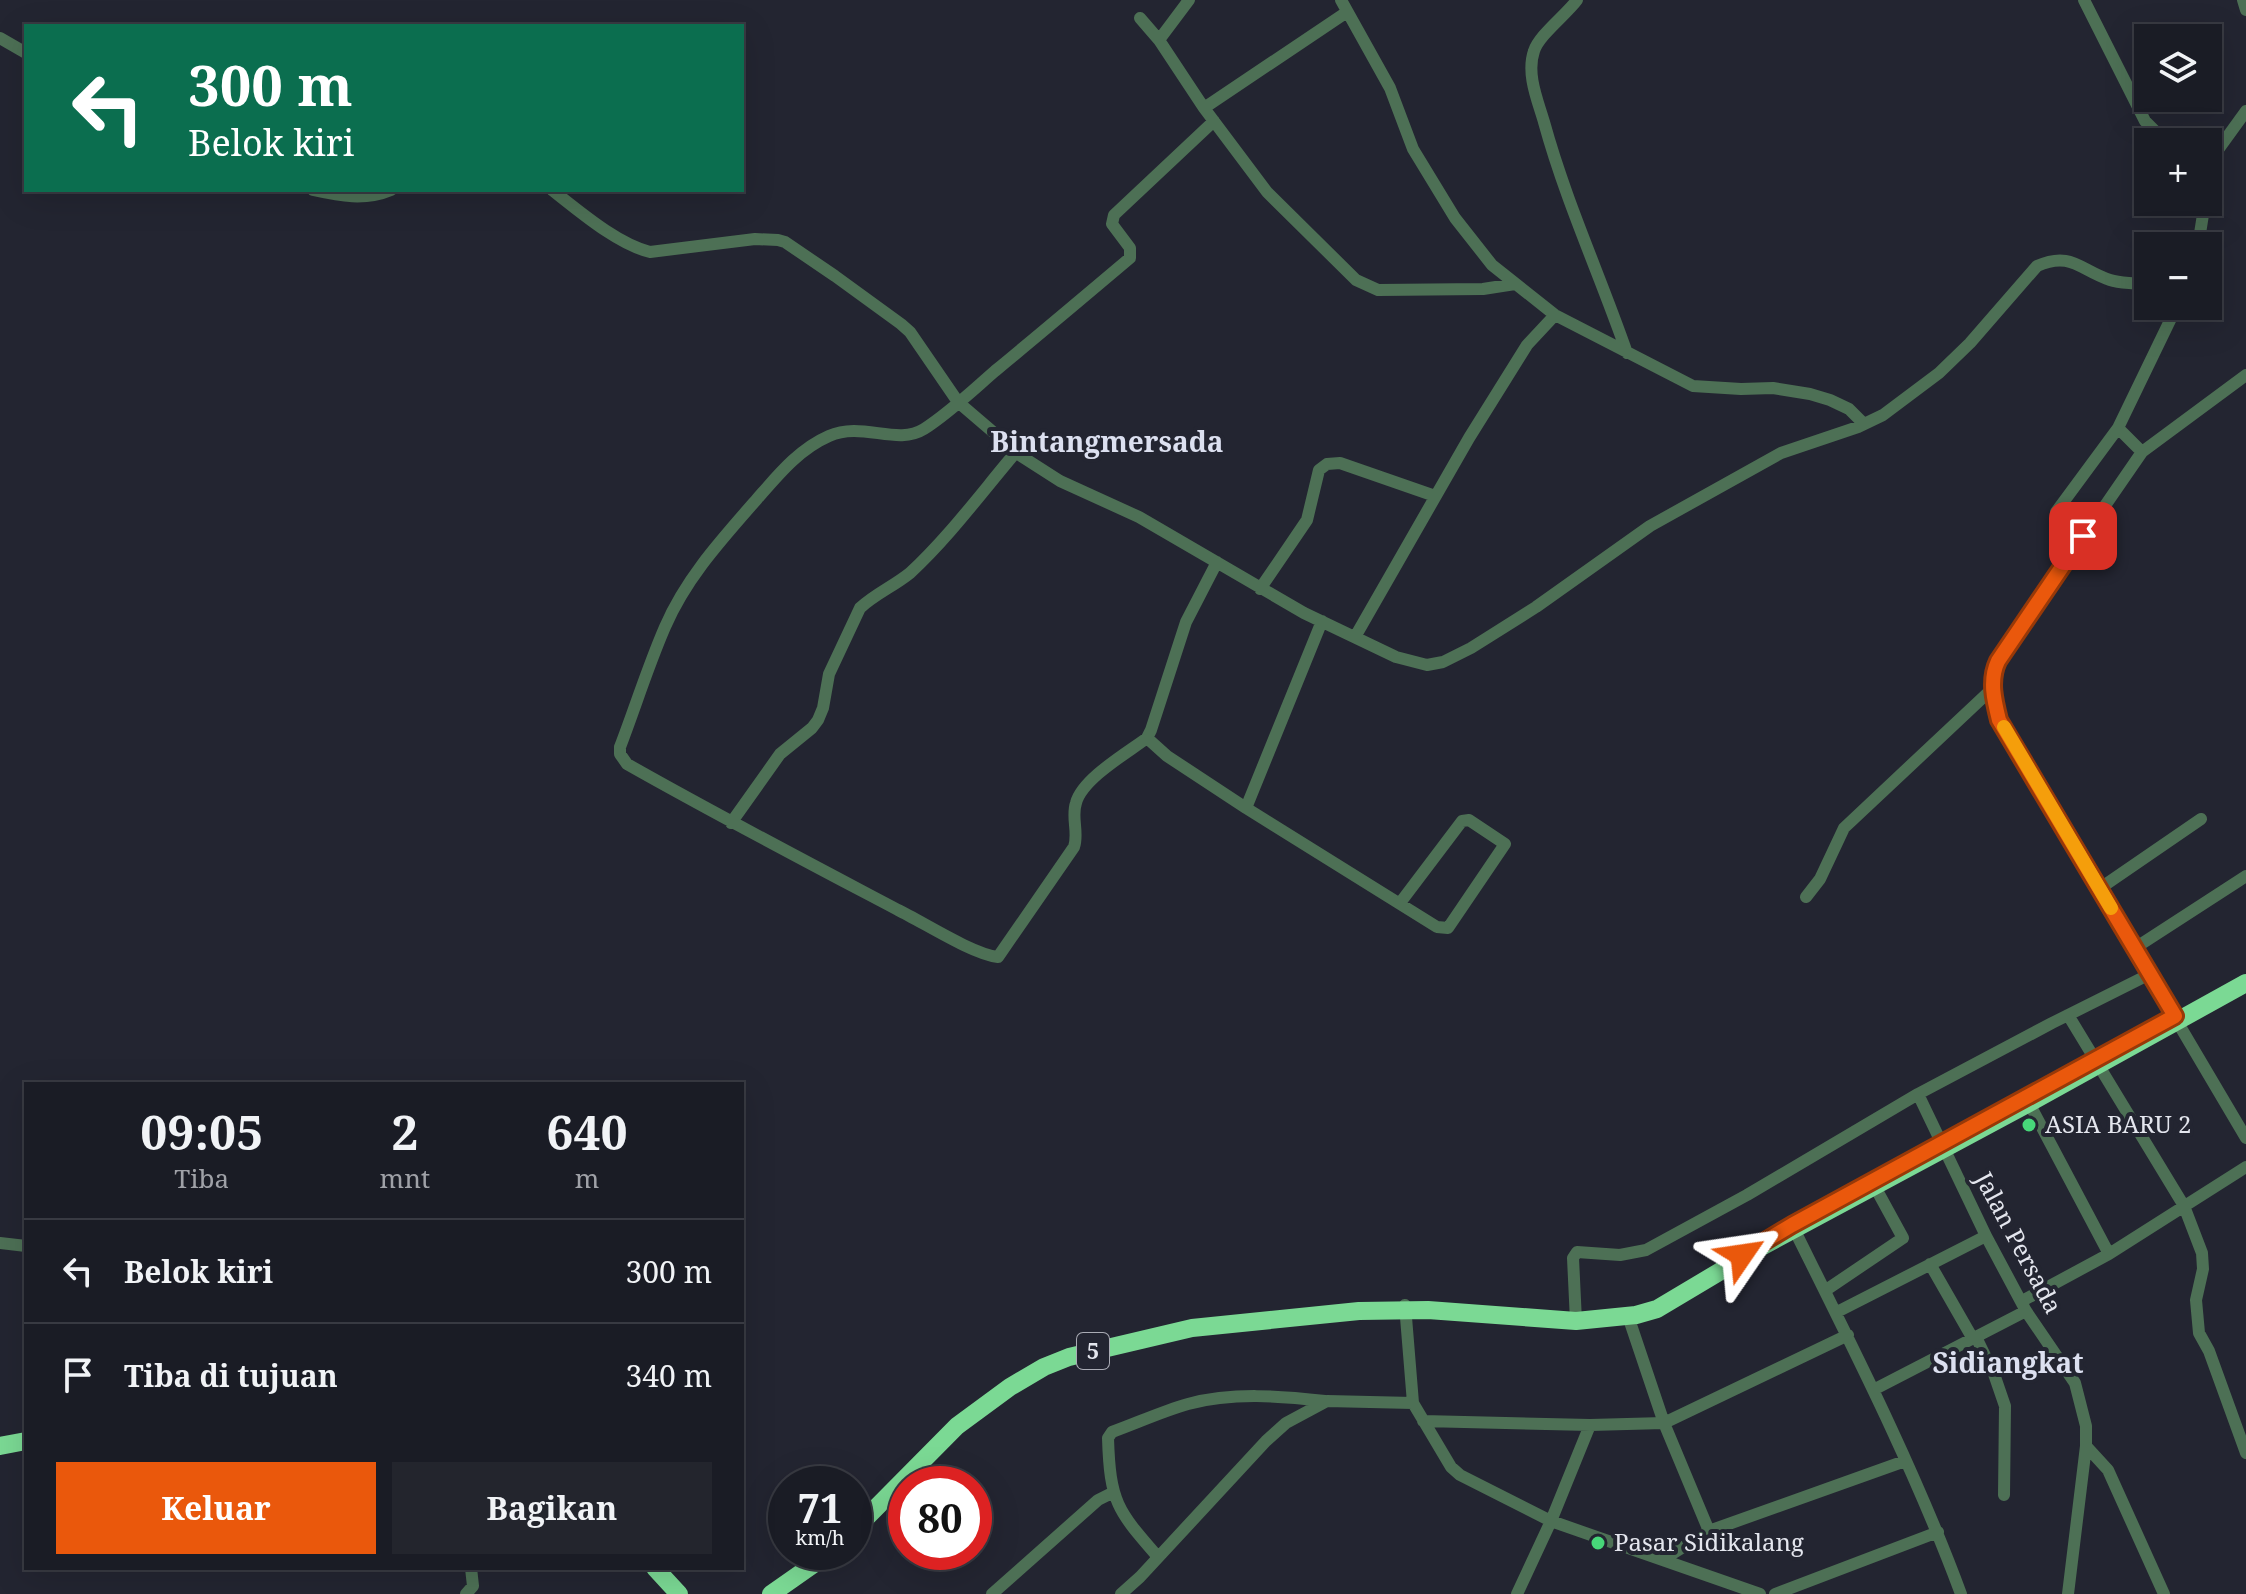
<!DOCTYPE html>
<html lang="id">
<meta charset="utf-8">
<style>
body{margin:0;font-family:"Noto Serif",serif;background:#23252d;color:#f1f3f6;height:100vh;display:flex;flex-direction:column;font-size:30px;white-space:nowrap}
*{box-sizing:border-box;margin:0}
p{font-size:26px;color:#9fa1a7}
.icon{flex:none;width:44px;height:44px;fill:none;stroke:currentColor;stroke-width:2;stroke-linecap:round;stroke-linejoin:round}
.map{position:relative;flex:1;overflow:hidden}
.panel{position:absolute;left:24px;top:1082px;width:720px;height:488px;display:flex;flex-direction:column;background:#1a1c25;border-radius:0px;box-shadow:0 8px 32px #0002,0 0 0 2px #383a42}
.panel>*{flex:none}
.top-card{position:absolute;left:24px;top:24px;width:720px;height:168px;border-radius:0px;box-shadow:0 8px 32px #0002,0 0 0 2px #383a42;background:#0b6e4f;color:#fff;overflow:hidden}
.buttons{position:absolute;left:2134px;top:24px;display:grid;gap:16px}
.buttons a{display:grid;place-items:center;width:88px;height:88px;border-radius:0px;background:#1a1c25;box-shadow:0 8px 32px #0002,0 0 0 2px #383a42;font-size:40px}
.speed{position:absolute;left:768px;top:1466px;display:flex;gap:16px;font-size:40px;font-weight:700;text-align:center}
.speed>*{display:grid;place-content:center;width:104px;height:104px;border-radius:50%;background:#1a1c25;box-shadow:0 8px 32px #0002,0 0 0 2px #383a42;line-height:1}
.speed small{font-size:20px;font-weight:400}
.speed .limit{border:12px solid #d22;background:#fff;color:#111}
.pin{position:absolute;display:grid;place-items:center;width:68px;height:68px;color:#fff;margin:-34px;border-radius:16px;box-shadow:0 4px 12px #0006}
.me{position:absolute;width:88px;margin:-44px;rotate:58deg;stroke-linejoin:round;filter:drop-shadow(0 0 6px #0008)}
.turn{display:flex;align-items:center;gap:28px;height:168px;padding:0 32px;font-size:36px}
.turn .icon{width:104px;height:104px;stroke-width:2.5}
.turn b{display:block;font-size:56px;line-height:68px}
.eta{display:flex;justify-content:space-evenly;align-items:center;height:136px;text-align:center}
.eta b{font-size:48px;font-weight:700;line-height:56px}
.button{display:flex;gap:16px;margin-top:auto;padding:16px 32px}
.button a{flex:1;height:92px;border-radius:0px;background:#ea580c;color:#fff;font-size:32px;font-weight:700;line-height:92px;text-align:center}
.button a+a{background:#23252d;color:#f1f3f6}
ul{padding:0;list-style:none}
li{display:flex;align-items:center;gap:24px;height:104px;padding:0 32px;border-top:2px solid #383a42}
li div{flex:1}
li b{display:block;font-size:30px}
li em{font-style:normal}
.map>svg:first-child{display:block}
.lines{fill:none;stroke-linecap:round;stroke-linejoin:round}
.minor{stroke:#4d7055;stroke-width:12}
.highway{stroke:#7bd994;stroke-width:18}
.route-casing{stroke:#983908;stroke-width:20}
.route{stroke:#ea580c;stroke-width:14}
.slow{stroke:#f59e0b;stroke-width:14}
.poi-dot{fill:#47d779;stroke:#232531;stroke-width:3}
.labels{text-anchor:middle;stroke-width:8;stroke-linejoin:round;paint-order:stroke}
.shield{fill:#232531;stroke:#aaacb5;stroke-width:2}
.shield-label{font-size:22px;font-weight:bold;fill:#e4e6ee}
.poi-label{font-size:24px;fill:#e4e6ee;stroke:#232531;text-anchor:start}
.street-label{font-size:24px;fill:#e4e6ee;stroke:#232531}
.quarter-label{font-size:28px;font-weight:bold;fill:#dce0f0;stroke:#232531}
</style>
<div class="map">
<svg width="2246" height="1594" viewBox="0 0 2246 1594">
<rect width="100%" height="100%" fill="#232531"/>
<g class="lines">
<!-- minor -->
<path class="minor" d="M1341 0 1390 88 1413 149 1455 218 1492 265 1555 315 1693 386 1741 389 1773 388 1810 394 1830 400 1849 409 1864 424
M1577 0C1566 15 1539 35 1534 51 1526 74 1538 101 1544 122 1566 202 1600 275 1627 353
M2084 0 2145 121 2166 142
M2243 0 2246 10
M1140 18 1159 40 1204 108 1267 192 1356 280 1378 290 1483 289 1515 284
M0 38 26 53
M1159 40 1189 0
M1204 108 1347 12
M1214 121 1114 215 1112 224 1130 248V258C1085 296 1040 334 995 371 972 391 949 413 924 429 897 446 862 421 829 436 799 449 778 475 757 499 722 539 686 578 665 627 648 666 635 708 620 747V754L627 764C717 815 807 862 898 910 923 922 972 954 998 957L1074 847C1079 833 1071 817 1076 803 1082 779 1127 753 1147 738L1151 730 1186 622 1217 562
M2175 142 2189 135 2198 142
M2208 181 2212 158 2246 111
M313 190C340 196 365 201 391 190
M552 190C579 211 617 244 650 252L755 239 778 240 785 242 835 276 901 324 910 332 958 402 1021 456 1060 481 1139 517 1304 613 1396 657 1427 665 1443 662 1471 648 1536 607 1650 526 1781 453 1858 427 1883 415 1939 373 1970 343 2037 266C2071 251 2080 270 2110 280 2122 284 2136 282 2148 286
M2198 246 2205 202
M2246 375 2142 452 1998 661 1992 678 1993 688 1999 720 2246 1138
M2142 452 2118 428 2177 306
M2083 536 2056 512 2118 428
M1260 589 1307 520 1319 470 1327 464 1340 463 1435 496
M1355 637 1469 438 1527 345 1555 315
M1147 738 1167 756 1246 808 1437 927 1448 928 1505 844 1469 820 1462 821 1400 903
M1246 808 1322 621
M731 823 780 754 812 728 818 720 823 708 829 674 860 608C875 594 894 586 910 573 949 537 982 492 1016 452
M2099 889 2201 819
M1806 897 1820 879 1844 828 1993 688
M2135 948 2246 876
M2068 1015 2184 1206 2202 1253 2203 1269 2196 1300 2199 1333 2209 1351 2246 1453
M1918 1094 1986 1236 2026 1311 2075 1383 2086 1426V1446L2068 1594
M2029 1103 2109 1254
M1792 1225C1852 1346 1914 1467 1961 1594
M0 1243 26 1246
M1930 1264 1973 1339
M1826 1290 1903 1238 1874 1185
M2022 1301 2109 1254 2246 1167
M1405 1305 1413 1403 1451 1467 1460 1475 1551 1521 1760 1594
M1837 1312 1986 1236
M1628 1316 1664 1423 1709 1531
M1576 1321 1573 1258 1577 1252 1620 1255 1646 1250 1747 1195 1918 1094 2052 1023 2150 974
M1976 1337 1994 1374 2005 1406 2004 1495
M1875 1389 2026 1311
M1423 1421 1590 1425 1664 1423 1848 1335
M2086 1446 2108 1470 2164 1594
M1158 1557C1117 1510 1110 1502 1108 1438L1112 1432C1137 1423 1163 1411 1188 1404 1233 1392 1280 1396 1325 1401
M1664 1559 1709 1531 1905 1461
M466 1594 473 1586 471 1568
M992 1594 1098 1500 1112 1493
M1121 1594 1140 1577 1266 1441 1286 1423 1327 1401 1413 1403
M1517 1594 1551 1521 1590 1425
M1775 1594 1938 1532"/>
<!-- highway -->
<path class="highway" d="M0 1446 26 1441
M854 1530 957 1426 1010 1387 1044 1367 1069 1357 1192 1328 1359 1311 1428 1310 1576 1321 1636 1315 1657 1309 1761 1247 2029 1103 2246 983
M655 1568 679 1594
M771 1594 831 1552"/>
</g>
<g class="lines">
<!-- route casing -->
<g class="route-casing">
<path id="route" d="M1742 1255 1792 1225 2175 1016 1999 720C1994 700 1989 680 1998 661L2083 536"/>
</g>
<!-- route -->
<use href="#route" class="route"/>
<!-- slow -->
<path class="slow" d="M2004 727 2111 908"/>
</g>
<!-- markers -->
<g class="poi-dot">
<circle cx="2029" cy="1125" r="8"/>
<circle cx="1598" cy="1543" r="8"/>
</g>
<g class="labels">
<!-- shield labels -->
<rect class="shield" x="1077" y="1333" width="32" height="36" rx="6"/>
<g class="shield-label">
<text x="1093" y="1359">5</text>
</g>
<!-- poi labels -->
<g class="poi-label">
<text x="2045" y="1133">ASIA BARU 2</text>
<text x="1614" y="1551">Pasar Sidikalang</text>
</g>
<!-- street labels -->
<g class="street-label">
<text transform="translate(2018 1243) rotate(62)" y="8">Jalan Persada</text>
</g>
<!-- quarter labels -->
<g class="quarter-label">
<text x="1107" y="452">Bintangmersada</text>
<text x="2008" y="1373">Sidiangkat</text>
</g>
</g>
</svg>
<div class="buttons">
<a><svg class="icon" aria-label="layers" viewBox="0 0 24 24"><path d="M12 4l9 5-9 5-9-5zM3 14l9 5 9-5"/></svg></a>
<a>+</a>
<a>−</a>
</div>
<div class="speed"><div>71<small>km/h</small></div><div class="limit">80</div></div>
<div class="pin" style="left:2083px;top:536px;background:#d93025"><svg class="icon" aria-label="arrive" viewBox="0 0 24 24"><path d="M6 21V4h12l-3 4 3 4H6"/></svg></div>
<svg class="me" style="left:1742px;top:1255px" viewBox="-20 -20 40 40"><path d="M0-17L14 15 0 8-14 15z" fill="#ea580c" stroke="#fff" stroke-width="4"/></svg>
<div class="top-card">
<div class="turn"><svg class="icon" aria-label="left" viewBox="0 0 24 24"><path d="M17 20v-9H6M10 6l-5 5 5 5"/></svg><div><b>300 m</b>Belok kiri</div></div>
</div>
<section class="panel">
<div class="eta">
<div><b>09:05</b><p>Tiba</p></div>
<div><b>2</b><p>mnt</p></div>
<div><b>640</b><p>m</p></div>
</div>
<ul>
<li><svg class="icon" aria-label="left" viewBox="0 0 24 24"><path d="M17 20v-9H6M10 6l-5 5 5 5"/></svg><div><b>Belok kiri</b></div><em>300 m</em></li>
<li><svg class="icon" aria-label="arrive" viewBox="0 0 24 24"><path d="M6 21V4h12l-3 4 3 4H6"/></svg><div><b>Tiba di tujuan</b></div><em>340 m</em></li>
</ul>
<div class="button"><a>Keluar</a><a>Bagikan</a></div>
</section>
</div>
